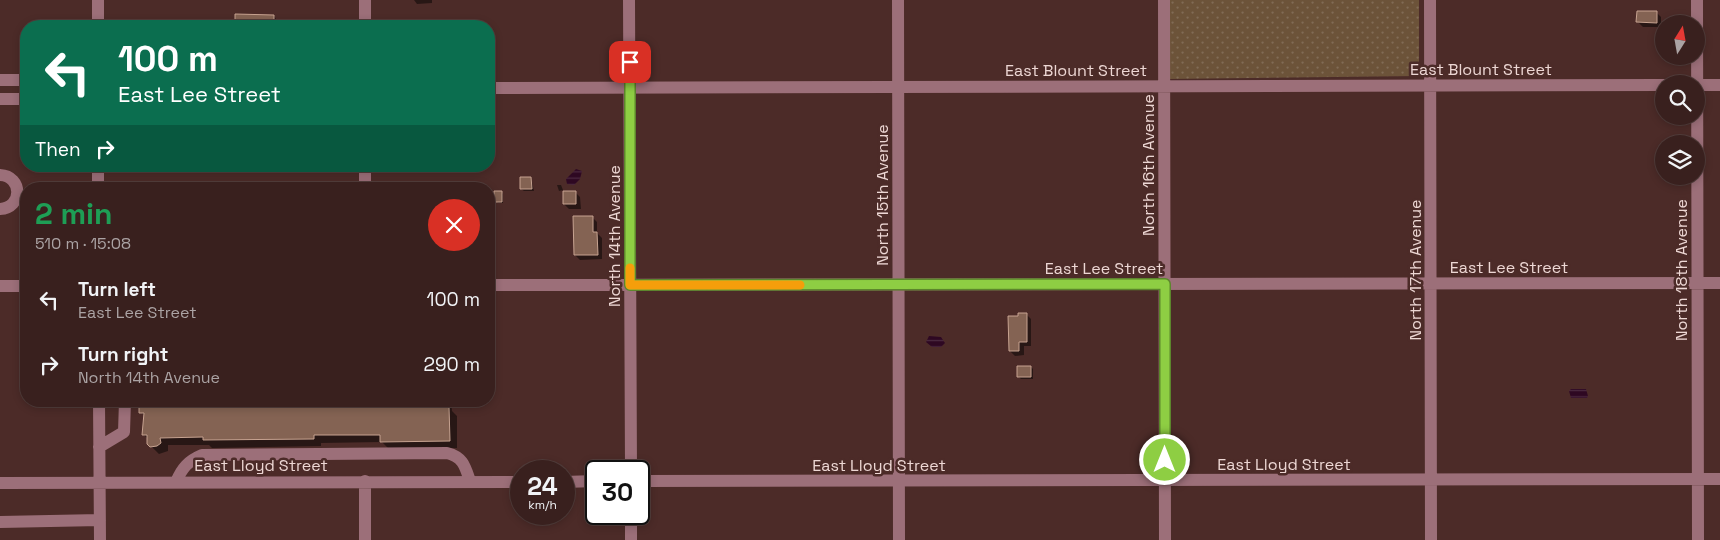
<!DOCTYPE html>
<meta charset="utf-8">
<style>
body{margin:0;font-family:"Space Grotesk",sans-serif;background:#442d2b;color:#f1f3f6;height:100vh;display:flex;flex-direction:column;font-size:19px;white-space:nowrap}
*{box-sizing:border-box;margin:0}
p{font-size:16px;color:#aba3a4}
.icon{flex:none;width:28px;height:28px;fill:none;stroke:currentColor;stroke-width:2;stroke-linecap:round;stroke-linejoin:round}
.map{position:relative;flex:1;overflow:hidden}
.panel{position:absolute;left:20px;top:182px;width:475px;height:225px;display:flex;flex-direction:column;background:#39201e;border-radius:20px;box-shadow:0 2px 8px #0003,0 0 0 1px #533e3c}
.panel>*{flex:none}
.guide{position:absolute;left:20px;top:20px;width:475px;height:152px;border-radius:20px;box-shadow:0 2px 8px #0003,0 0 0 1px #533e3c;background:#0b6e4f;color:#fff;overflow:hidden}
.needle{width:32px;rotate:11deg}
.tools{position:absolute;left:1655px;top:15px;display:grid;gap:10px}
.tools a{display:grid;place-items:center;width:50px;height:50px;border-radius:50%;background:#39201e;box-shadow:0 2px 8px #0003,0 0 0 1px #533e3c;font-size:25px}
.speed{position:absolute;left:510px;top:460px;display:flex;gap:10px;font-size:25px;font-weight:700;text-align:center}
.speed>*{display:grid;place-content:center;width:65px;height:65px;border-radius:50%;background:#39201e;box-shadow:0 2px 8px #0003,0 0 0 1px #533e3c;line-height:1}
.speed small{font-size:12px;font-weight:400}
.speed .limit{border:2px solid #111;border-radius:8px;background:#fff;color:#111}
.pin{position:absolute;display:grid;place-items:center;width:42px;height:42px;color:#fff;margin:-21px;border-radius:10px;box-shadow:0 2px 8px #0006}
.me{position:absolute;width:55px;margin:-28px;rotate:0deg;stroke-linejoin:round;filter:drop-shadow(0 0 4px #0008)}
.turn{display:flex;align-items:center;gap:18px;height:105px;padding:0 15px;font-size:22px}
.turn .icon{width:65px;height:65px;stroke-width:2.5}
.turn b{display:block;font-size:35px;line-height:42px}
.then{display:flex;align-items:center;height:48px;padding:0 15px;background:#0003;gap:10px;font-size:19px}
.round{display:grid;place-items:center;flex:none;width:52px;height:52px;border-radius:26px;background:#442d2b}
.overview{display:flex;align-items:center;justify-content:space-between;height:85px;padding:0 15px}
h1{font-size:30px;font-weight:700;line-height:38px;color:#1e9e55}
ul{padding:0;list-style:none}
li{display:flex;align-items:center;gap:15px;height:65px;padding:0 15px}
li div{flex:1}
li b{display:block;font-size:19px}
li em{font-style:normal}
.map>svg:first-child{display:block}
.park{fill:url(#park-dots)}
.water{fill:url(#water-rules)}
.shadow{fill:#0007}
.building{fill:#846353;stroke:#c7a391}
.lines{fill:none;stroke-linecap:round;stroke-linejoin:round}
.minor{stroke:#9c6f79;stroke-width:12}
.route-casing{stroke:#5c862c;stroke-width:12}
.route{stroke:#8ece43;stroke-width:9}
.slow{stroke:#f59e0b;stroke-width:9}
.labels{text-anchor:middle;stroke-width:5;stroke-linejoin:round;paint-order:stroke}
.street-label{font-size:16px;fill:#edd7d4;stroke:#4c2b28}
</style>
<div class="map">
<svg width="1720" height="540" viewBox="0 0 1720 540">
<defs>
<pattern id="park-dots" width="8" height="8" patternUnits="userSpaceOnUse" patternTransform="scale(1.25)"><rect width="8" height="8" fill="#6c5339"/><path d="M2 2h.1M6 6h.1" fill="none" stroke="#816b55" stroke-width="1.8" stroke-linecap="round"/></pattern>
<pattern id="water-rules" width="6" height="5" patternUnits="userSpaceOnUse" patternTransform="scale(1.25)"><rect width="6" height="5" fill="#2e0822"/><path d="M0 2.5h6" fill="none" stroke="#4d2b41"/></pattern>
</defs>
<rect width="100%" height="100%" fill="#4c2b28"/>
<!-- park -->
<path class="park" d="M1169 0H1419V76L1168 79Z"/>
<!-- water -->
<path class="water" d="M576 169 582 171 580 179 574 185 567 184 566 179Z
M929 336 941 337 945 343 941 347H932L926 342Z
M1571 389H1586L1588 396 1587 398H1571L1569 391Z"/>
<!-- shadow -->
<path class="shadow" d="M414 0H432V3L417 4Z
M1656 12 1661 17V27H1643L1638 22Z
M236 16H274L281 26H236Z
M531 178 534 191H524L521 189Z
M557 185H561L563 190 559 191Z
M501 192 503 194V203H498L496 201Z
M575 192 580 197 581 209H569L564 204Z
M592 217 597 222V233L602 238V259L580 260 575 255Z
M1026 314 1031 319V346H1024V355L1015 356 1010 351Z
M1031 367 1033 369V379H1021L1019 377Z
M141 401H451L452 411 457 416V448L389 449 382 442 321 443V446L212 448 209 445H168V451L159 454 148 443V439L144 435 146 417 141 412Z"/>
<!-- building -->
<path class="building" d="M1637 11H1657V23L1636 22Z
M235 14 274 15V26H235Z
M520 177H531L532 189H520Z
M494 191H502V202H494Z
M563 191H576V204H563Z
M573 216H593V232H597L598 255H574Z
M1018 313H1027V342H1019V351H1009L1008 316H1018Z
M1017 366H1031V377H1017Z
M139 401H444V407H449L450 441 380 442V435H314V439L203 440V437L160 438 161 443 157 446 150 447 147 444V435H142L144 413H139Z"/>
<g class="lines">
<!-- minor -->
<path class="minor" d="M98 0V26
M365 0V26
M629 0 631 471
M898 0 899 540
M1164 0 1165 540
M1430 0 1431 540
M1697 0 1698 540
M0 80H26
M1696 85H1720
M489 88 1664 85
M0 99H26
M0 175C23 176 23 208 0 209
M98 189V166
M365 189V166
M489 285 1720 283
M0 286H26
M99 401 100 540
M99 447 124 432 125 401
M365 481V540
M639 481 1720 479
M176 482C182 468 188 461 202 455L447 453C463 457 465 466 470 481
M564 482 596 481
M0 483 521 482
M631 514V540
M0 522 100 520"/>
</g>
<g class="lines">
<!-- route casing -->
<g class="route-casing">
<path id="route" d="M630 62V285L1165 284V460"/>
</g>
<!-- route -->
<use href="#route" class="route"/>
<!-- slow -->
<path class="slow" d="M630 268V285H800"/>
</g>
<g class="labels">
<!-- street labels -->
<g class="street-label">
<text x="1481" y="75">East Blount Street</text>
<text x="1076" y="76">East Blount Street</text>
<text transform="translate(1148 165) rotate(-90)" y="6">North 16th Avenue</text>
<text transform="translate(882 195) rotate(-90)" y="6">North 15th Avenue</text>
<text transform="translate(614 236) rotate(-90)" y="6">North 14th Avenue</text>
<text x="1509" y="273">East Lee Street</text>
<text x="1104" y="274">East Lee Street</text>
<text transform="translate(1415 270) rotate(-90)" y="6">North 17th Avenue</text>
<text transform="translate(1681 270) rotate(-90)" y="6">North 18th Avenue</text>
<text x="1284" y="470">East Lloyd Street</text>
<text x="261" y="471">East Lloyd Street</text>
<text x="879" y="471">East Lloyd Street</text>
</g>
</g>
</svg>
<div class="tools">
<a><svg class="needle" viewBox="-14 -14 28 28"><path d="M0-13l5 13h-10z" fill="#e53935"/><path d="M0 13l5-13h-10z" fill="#aba3a4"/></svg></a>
<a><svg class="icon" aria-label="search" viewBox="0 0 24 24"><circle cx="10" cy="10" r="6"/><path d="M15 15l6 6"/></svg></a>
<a><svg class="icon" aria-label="layers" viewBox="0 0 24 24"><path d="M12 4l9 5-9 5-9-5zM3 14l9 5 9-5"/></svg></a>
</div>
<div class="speed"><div>24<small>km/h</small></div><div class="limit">30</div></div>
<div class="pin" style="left:630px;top:62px;background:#d93025"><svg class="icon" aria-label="arrive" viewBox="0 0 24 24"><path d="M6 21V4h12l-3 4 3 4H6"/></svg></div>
<svg class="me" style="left:1165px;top:460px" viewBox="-20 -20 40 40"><circle r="17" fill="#8ece43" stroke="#fff" stroke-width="3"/><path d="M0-11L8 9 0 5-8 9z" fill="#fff"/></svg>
<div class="guide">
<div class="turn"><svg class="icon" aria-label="left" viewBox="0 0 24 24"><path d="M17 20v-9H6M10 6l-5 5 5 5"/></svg><div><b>100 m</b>East Lee Street</div></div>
<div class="then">Then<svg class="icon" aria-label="right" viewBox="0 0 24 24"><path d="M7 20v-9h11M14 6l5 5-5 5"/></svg></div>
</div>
<section class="panel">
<div class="overview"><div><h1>2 min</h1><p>510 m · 15:08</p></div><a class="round" style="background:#d93025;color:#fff"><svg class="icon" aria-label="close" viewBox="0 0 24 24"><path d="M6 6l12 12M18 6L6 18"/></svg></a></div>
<ul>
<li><svg class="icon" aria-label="left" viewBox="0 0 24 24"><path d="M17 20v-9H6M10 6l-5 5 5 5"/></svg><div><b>Turn left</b><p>East Lee Street</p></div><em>100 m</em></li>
<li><svg class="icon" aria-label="right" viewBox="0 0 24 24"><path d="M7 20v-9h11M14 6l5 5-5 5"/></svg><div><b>Turn right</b><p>North 14th Avenue</p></div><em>290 m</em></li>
</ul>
</section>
</div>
